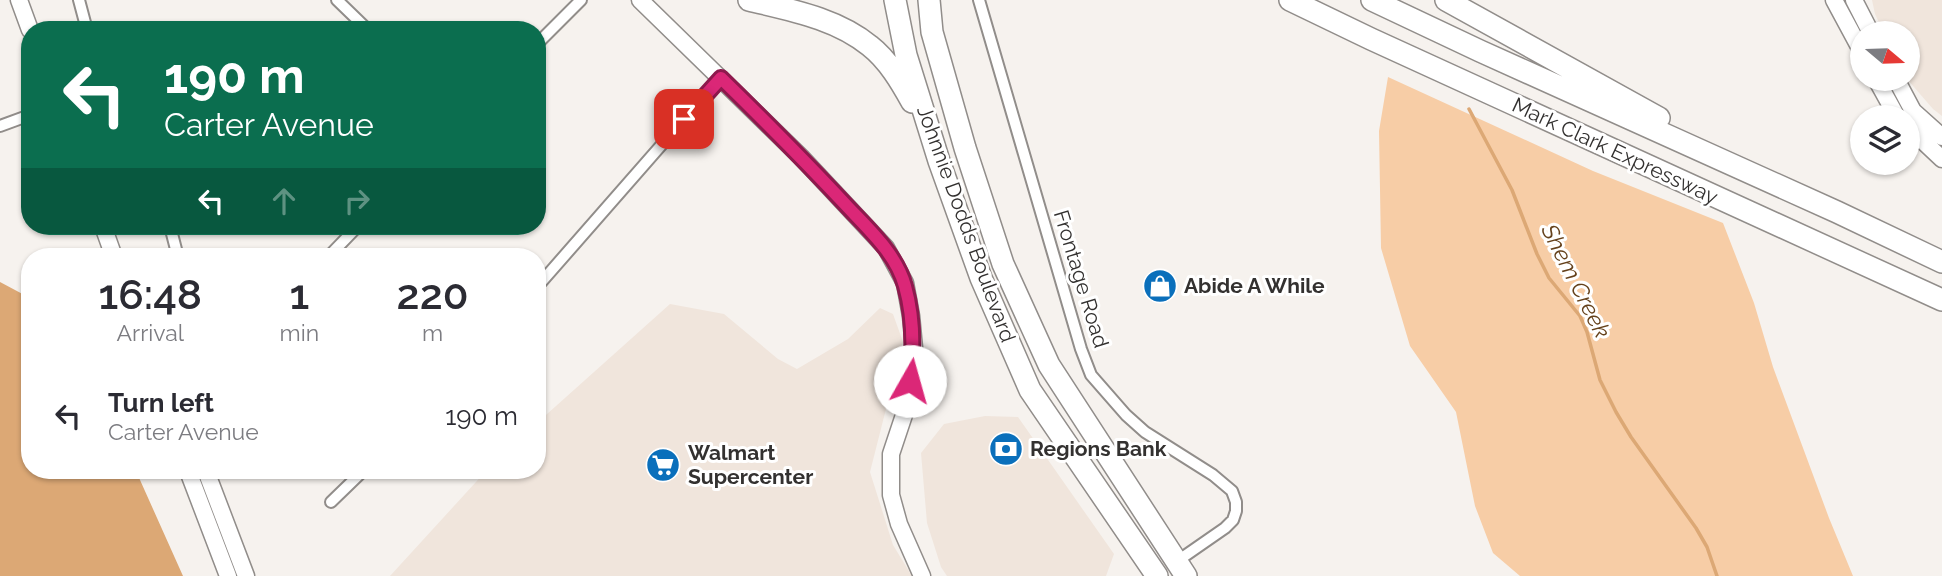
<!DOCTYPE html>
<style>
body{margin:0;font-family:Raleway,sans-serif;background:#f2f2f3;color:#2b2b33;height:100vh;display:flex;flex-direction:column;font-size:26px;white-space:nowrap}
*{box-sizing:border-box;margin:0}
p{font-size:23px;color:#7c7c81}
.icon{flex:none;width:38px;height:38px;fill:none;stroke:currentColor;stroke-width:2;stroke-linecap:round;stroke-linejoin:round}
.map{position:relative;flex:1;overflow:hidden}
.drawer{position:absolute;left:21px;top:248px;width:525px;height:231px;display:flex;flex-direction:column;background:#fff;border-radius:28px;box-shadow:0 2px 5px #0004}
.drawer>*{flex:none}
.banner{position:absolute;left:21px;top:21px;width:525px;height:214px;border-radius:28px;box-shadow:0 2px 5px #0004;background:#0b6e4f;color:#fff;overflow:hidden}
.needle{width:46px;rotate:109deg}
.controls{position:absolute;left:1850px;top:21px;display:grid;gap:14px}
.controls a{display:grid;place-items:center;width:70px;height:70px;border-radius:50%;background:#fff;box-shadow:0 2px 5px #0004;font-size:35px}
.pin{position:absolute;display:grid;place-items:center;width:60px;height:60px;color:#fff;margin:-30px;border-radius:14px;box-shadow:0 4px 10px #0006}
.me{position:absolute;width:77px;margin:-38px;rotate:7deg;stroke-linejoin:round;filter:drop-shadow(0 0 5px #0008)}
.turn{display:flex;align-items:center;gap:24px;height:147px;padding:0 28px;font-size:32px}
.turn .icon{width:91px;height:91px;stroke-width:2.5}
.turn b{display:block;font-size:49px;line-height:60px}
.lanes{display:flex;align-items:center;height:66px;padding:0 28px;background:#0003;justify-content:center;gap:35px;direction:ltr}
.lanes .off{opacity:.35}
.eta{display:flex;justify-content:space-evenly;align-items:center;height:119px;text-align:center}
.eta b{font-size:42px;font-weight:600;line-height:49px}
ul{padding:0;list-style:none}
li{display:flex;align-items:center;gap:21px;height:98px;padding:0 28px}
li div{flex:1}
li b{display:block;font-size:26px}
li em{font-style:normal}
.map>svg:first-child{display:block}
.built{fill:#f0e5dc}
.green{fill:#f7cda6}
.water{fill:#dca875}
.lines{fill:none;stroke-linecap:round;stroke-linejoin:round}
.stream{stroke:#dca875;stroke-width:3.5}
.street-casing{stroke:#918d8a;stroke-width:14}
.secondary-casing{stroke:#918d8a;stroke-width:19}
.highway-casing{stroke:#918d8a;stroke-width:24}
.street{stroke:#fff;stroke-width:10}
.secondary{stroke:#fff;stroke-width:16}
.highway{stroke:#fff;stroke-width:21}
.route-casing{stroke:#8e194d;stroke-width:18}
.route{stroke:#db2777;stroke-width:12}
.labels{text-anchor:middle;stroke-width:6;stroke-linejoin:round;paint-order:stroke}
.street-label{font-size:21px;fill:#333130;stroke:#fff}
.poi-label{font-size:21px;font-weight:bold;fill:#333130;stroke:#fff;text-anchor:start}
.water-label{font-size:23px;font-style:italic;fill:#65411b;stroke:#fff}
</style>
<div class="map">
<svg width="1942" height="576" viewBox="0 0 1942 576">
<rect width="100%" height="100%" fill="#f6f2ee"/>
<!-- built -->
<path class="built" d="M1872 0H1942V116L1933 109 1907 79 1908 33H1884L1875 14Z
M670 304 724 314 778 359 797 369 848 339 880 308 893 314 903 342 870 472 893 545 912 576H390L486 471H537V423Z
M985 416 1018 417 1114 554 1106 576H947L941 567 927 523 921 453 944 424Z"/>
<!-- green -->
<path class="green" d="M1388 77 1593 171 1723 223 1754 303 1773 367 1829 518 1853 576H1520L1493 553 1475 506 1456 412 1410 346 1381 248 1379 131Z"/>
<!-- water -->
<path class="water" d="M0 282 30 298V471H136L183 576H0Z"/>
<g class="lines">
<!-- stream -->
<path class="stream" d="M1469 109 1512 190 1537 254 1549 278 1580 316 1587 332 1600 380 1616 412 1631 437 1696 528 1707 547 1717 576"/>
<!-- street casing -->
<g class="street-casing">
<path id="street" d="M79 0 87 30
M337 0 368 30
M979 0 1081 349 1091 375 1126 415 1145 432 1213 475 1232 491 1236 502V511L1233 520 1225 528 1176 562
M537 44 581 0
M0 126 30 115
M170 226 178 257
M332 257 330 255 358 226
M537 287 721 77
M331 502 363 471"/>
</g>
<!-- secondary casing -->
<g class="secondary-casing">
<path id="secondary" d="M19 0 30 30
M640 0 801 157 886 248 905 283 911 316 914 348 904 415 891 454V495L899 524 922 576
M1834 0 1862 52
M1854 0 1871 33
M1876 79 1897 117
M1896 79 1913 111 1942 137
M1908 127 1942 159
M103 226 114 257
M188 471 228 576
M206 471 246 576"/>
</g>
<!-- highway casing -->
<g class="highway-casing">
<path id="highway" d="M749 0C790 10 836 18 870 46 888 60 901 82 912 102
M895 0 906 55 939 161 981 278 1030 390 1157 576
M929 0 932 32 965 148 1003 264 1049 365 1186 576
M1290 0 1371 39 1942 300
M1372 0 1480 51 1837 212 1942 262
M1446 0 1659 118"/>
</g>
<!-- street -->
<use href="#street" class="street"/>
<!-- secondary -->
<use href="#secondary" class="secondary"/>
<!-- highway -->
<use href="#highway" class="highway"/>
</g>
<g class="lines">
<!-- route casing -->
<g class="route-casing">
<path id="route" d="M684 119 721 78C763 119 805 161 845 204 867 228 896 253 905 286 914 318 914 348 910 381"/>
</g>
<!-- route -->
<use href="#route" class="route"/>
</g>
<!-- icons -->
<defs>
<g id="shop-disc" transform="scale(1.75)"><circle r="9.5" fill="#0a6fbb" stroke="#fff"/><path d="M-5-2.5h2.3a2.7 3.5 0 0 1 5.4 0H5L5.5 6h-11ZM-1.5-2.5h3a1.5 2.3 0 0 0-3 0Z" fill="#fff"/></g>
<g id="bank-disc" transform="scale(1.75)"><circle r="9.5" fill="#0a6fbb" stroke="#fff"/><path d="M-6-4H6V4H-6ZM0-2.3a2.3 2.3 0 1 0 0 4.6a2.3 2.3 0 1 0 0-4.6Z" fill="#fff"/></g>
<g id="supermarket-disc" transform="scale(1.75)"><circle r="9.5" fill="#0a6fbb" stroke="#fff"/><path d="M-6-5.5h2.5l.6 2H6L4.5 2H-2.5L-4.4-4H-6ZM-1.5 3.2a1.3 1.3 0 1 0 .1 0ZM3 3.2a1.3 1.3 0 1 0 .1 0Z" fill="#fff"/></g>
</defs>
<g fill-rule="evenodd">
<use href="#shop-disc" x="1160" y="286"/>
<use href="#bank-disc" x="1006" y="449"/>
<use href="#supermarket-disc" x="663" y="465"/>
</g>
<g class="labels">
<!-- street labels -->
<g class="street-label">
<text transform="translate(1615 151) rotate(25)" y="7">Mark Clark Expressway</text>
<text transform="translate(966 224) rotate(70)" y="7">Johnnie Dodds Boulevard</text>
<text transform="translate(1081 279) rotate(73)" y="7">Frontage Road</text>
</g>
<!-- poi labels -->
<g class="poi-label">
<text x="1184" y="293">Abide A While</text>
<text x="1030" y="456">Regions Bank</text>
<text x="688" y="460">Walmart<tspan x="688" dy="24">Supercenter</tspan></text>
</g>
<!-- water labels -->
<g class="water-label">
<text transform="translate(1576 281) rotate(63)" y="8">Shem Creek</text>
</g>
</g>
</svg>
<div class="controls">
<a><svg class="needle" viewBox="-14 -14 28 28"><path d="M0-13l5 13h-10z" fill="#e53935"/><path d="M0 13l5-13h-10z" fill="#7c7c81"/></svg></a>
<a><svg class="icon" aria-label="layers" viewBox="0 0 24 24"><path d="M12 4l9 5-9 5-9-5zM3 14l9 5 9-5"/></svg></a>
</div>
<div class="pin" style="left:684px;top:119px;background:#d93025"><svg class="icon" aria-label="arrive" viewBox="0 0 24 24"><path d="M6 21V4h12l-3 4 3 4H6"/></svg></div>
<svg class="me" style="left:910px;top:381px" viewBox="-20 -20 40 40"><circle r="19" fill="#fff"/><path d="M0-13L10 11 0 6-10 11z" fill="#db2777"/></svg>
<div class="banner">
<div class="turn"><svg class="icon" aria-label="left" viewBox="0 0 24 24"><path d="M17 20v-9H6M10 6l-5 5 5 5"/></svg><div><b>190 m</b>Carter Avenue</div></div>
<div class="lanes"><svg class="icon" aria-label="left" viewBox="0 0 24 24"><path d="M17 20v-9H6M10 6l-5 5 5 5"/></svg><svg class="icon off" aria-label="ahead" viewBox="0 0 24 24"><path d="M12 20V5M6 11l6-6 6 6"/></svg><svg class="icon off" aria-label="right" viewBox="0 0 24 24"><path d="M7 20v-9h11M14 6l5 5-5 5"/></svg></div>
</div>
<section class="drawer">
<div class="eta">
<div><b>16:48</b><p>Arrival</p></div>
<div><b>1</b><p>min</p></div>
<div><b>220</b><p>m</p></div>
</div>
<ul>
<li><svg class="icon" aria-label="left" viewBox="0 0 24 24"><path d="M17 20v-9H6M10 6l-5 5 5 5"/></svg><div><b>Turn left</b><p>Carter Avenue</p></div><em>190 m</em></li>
</ul>
</section>
</div>
